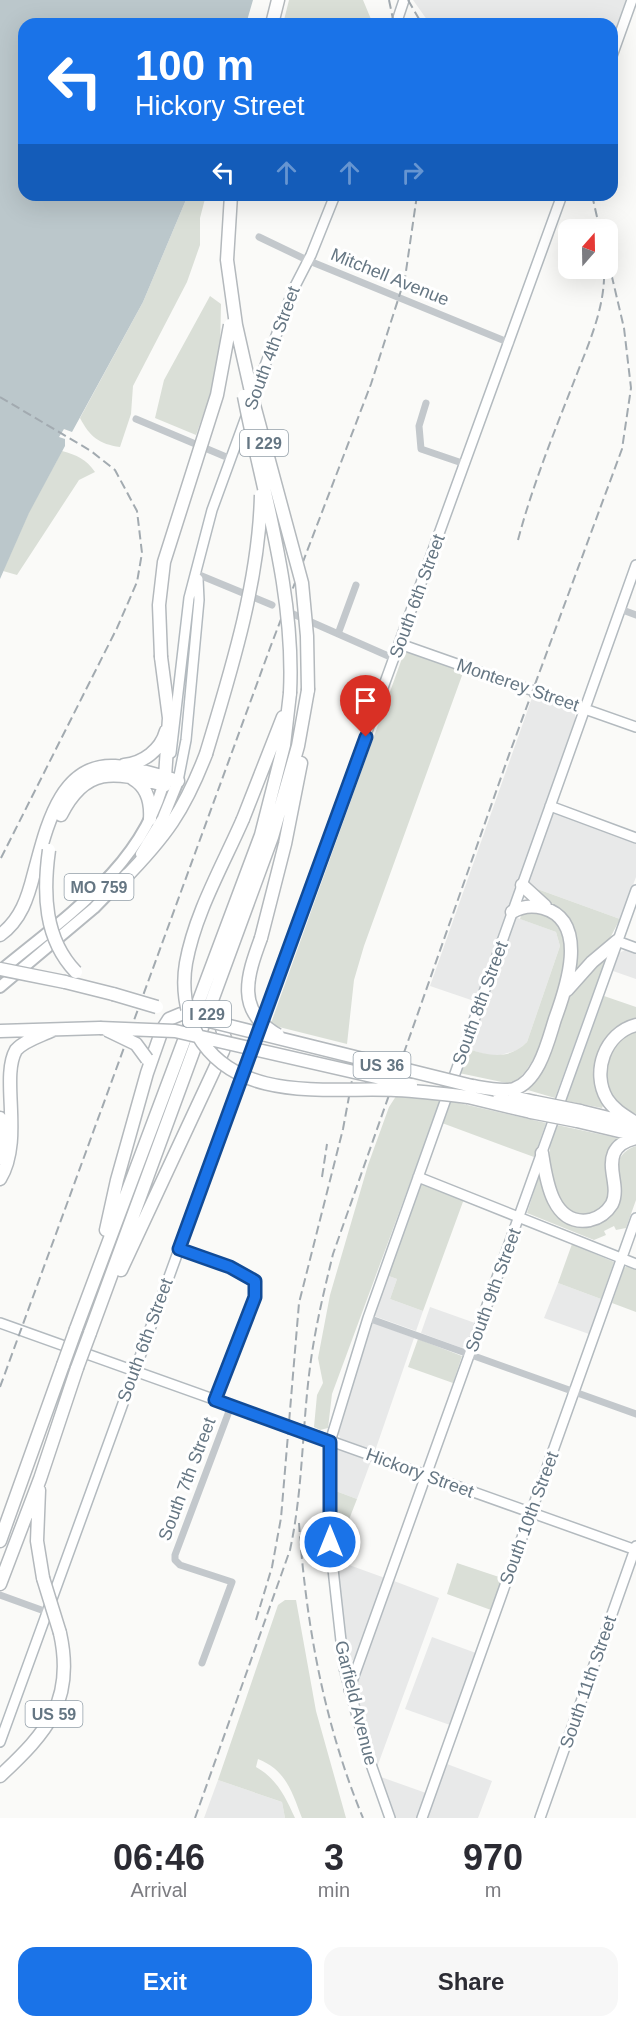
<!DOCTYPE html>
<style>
body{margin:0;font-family:Helvetica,sans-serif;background:#f7f7f7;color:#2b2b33;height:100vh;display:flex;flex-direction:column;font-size:22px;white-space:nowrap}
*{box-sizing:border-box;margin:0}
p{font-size:20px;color:#7c7c81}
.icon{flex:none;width:33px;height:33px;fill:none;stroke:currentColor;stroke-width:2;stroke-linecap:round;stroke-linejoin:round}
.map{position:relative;height:1818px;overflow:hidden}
.drawer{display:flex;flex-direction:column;background:#fff;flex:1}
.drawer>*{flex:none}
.guide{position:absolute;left:18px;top:18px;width:600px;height:183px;border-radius:18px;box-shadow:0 6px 24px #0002;background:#1a73e8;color:#fff;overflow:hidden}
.needle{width:39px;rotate:20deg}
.controls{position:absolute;left:558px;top:219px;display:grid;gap:12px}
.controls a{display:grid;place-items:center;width:60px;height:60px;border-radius:12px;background:#fff;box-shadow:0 6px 24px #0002;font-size:30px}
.pin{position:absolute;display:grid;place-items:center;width:51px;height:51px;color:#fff;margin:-62px -26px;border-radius:50% 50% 50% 0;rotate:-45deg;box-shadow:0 0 6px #0007}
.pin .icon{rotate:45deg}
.me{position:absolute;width:66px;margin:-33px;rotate:0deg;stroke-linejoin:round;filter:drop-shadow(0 0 4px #0008)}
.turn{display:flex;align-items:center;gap:21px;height:126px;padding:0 18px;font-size:27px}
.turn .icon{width:78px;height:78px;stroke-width:2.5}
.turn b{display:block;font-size:42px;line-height:51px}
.lanes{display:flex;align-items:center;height:57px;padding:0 18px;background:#0003;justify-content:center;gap:30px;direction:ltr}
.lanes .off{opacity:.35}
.eta{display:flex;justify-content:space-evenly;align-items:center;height:102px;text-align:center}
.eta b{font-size:36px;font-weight:700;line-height:42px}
.button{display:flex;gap:12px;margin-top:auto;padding:12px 18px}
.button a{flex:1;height:69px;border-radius:18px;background:#1a73e8;color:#fff;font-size:24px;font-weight:700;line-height:69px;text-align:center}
.button a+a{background:#f7f7f7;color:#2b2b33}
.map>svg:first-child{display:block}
.built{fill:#e8e9e9}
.green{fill:#dadfd7}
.water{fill:#bbc7cb}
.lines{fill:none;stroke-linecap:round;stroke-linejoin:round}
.secondary-casing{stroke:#b3babf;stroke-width:12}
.primary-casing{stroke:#b5babe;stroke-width:14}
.highway-casing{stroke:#b4b9bd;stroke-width:15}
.street{stroke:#c3c8cc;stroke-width:7}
.secondary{stroke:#fff;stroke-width:9}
.primary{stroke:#fff;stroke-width:10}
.highway{stroke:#fff;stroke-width:12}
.rail{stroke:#a2aab0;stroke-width:2;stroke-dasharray:9 4.5;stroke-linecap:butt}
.highway-bridge-casing{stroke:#b4b9bd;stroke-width:15;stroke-linecap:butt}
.highway-bridge{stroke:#fff;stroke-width:12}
.route-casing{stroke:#114b97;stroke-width:15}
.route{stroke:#1a73e8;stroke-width:10}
.labels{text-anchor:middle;stroke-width:6;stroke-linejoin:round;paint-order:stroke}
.shield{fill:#fff;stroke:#939fa8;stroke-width:1.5}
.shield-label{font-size:16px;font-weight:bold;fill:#657683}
.street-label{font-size:18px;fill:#657683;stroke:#fff}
</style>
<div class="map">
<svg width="636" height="1818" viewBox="0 0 636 1818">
<rect width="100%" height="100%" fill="#fafaf8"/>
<!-- built -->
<path class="built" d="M413 0H626L612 39V24H430Z
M533 695 575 711V719L477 1002 430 986Z
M554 812 636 842V877L620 919 529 886 526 882 551 814Z
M515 917 556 932 560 946 527 1042 518 1050 494 1057 468 1049Z
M627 949 636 952V979L613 971 619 953Z
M386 1275 397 1279 390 1299 423 1311 416 1331 374 1316Z
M558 1283 601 1299 589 1334 544 1318Z
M430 1307 475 1323 465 1346 462 1348 421 1333Z
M371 1322 414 1338 375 1451 340 1438 337 1429Z
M337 1448 371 1461 357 1499 333 1490 334 1450Z
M338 1561 385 1578 354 1659 349 1663 346 1659 335 1569Z
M394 1581 439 1598 376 1770 355 1689Z
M432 1637 476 1653 450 1725 405 1709Z
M447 1764 492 1781 478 1818H427Z
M381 1777 426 1793 417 1818H395L380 1782Z
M218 1780 282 1802 285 1818H204Z"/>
<!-- green -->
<path class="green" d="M289 0H363L373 24H283Z
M188 195H206L200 218V245L187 282 133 386 131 414 120 447C99 444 90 437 80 418L143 302Z
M210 296 221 304 220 353 213 387 196 435 155 418 164 380Z
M62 451C77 455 86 459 95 472L79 480 17 575 3 571 29 512Z
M405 650 464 670 364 946 354 980 347 1044 279 1027 271 1023Z
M529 886 620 919 609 940 570 980 574 938Z
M529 909C545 913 558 917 565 934 575 961 539 1074 511 1084L459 1073 468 1049C490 1056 509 1060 527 1042L560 946 556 932 520 919 522 912Z
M606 958 555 1098 521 1088 579 979Z
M604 996 636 1007V1021L606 1044 605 1101 602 1108 566 1101Z
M636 1028V1114C609 1108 594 1067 613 1045 619 1039 629 1034 636 1028Z
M400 1090 441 1099 332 1394 328 1428 320 1430 314 1427 317 1395 323 1383 318 1358 330 1295 368 1165 389 1107Z
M450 1101 546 1123 534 1157 442 1123Z
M557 1125 622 1139 612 1196 598 1214H574L561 1204 548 1171 550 1145Z
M636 1146V1200L626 1228 616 1230 614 1226 604 1231 606 1235 594 1240 527 1213 540 1173 572 1221 610 1213C613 1189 610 1153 636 1146Z
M424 1183 464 1199 423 1311 390 1299 397 1279 386 1275 419 1185Z
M572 1244 614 1262 601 1299 558 1283Z
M627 1266 636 1269V1312L612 1303 624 1268Z
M418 1339 462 1356 453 1383 408 1367Z
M333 1490 357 1499 336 1553 334 1551Z
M457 1563 502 1578 491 1610 447 1594Z
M285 1600H296L316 1711 346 1818H302C292 1792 286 1770 258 1759L256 1767C277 1779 285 1796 295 1818H285L282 1802 218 1780 278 1605Z"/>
<!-- water -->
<path class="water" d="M0 0H253L246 24H24V195H188L143 302 72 432 64 429 59 437 65 439V446L29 513 0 579Z"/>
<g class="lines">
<!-- secondary casing -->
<g class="secondary-casing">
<path id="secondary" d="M396 24 404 0
M612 56 632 0
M253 398 293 290 311 255 335 195
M400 644 636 727
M171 753 189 598 212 510 247 414
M178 781 186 740 199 600 198 579
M550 806 636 838
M617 941 636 948
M418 1177 636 1264
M0 1323 636 1550
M349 1690 636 890
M0 1742 562 195
M390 1818 367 1753 344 1668 330 1542V1442L368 1318 636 565
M422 1818 636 1218
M540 1818 636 1546"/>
</g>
<!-- primary casing -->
<g class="primary-casing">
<path id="primary" d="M141 854 163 818 178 781
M0 971C65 917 145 865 165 777
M0 987 94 908 127 874"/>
</g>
<!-- highway casing -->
<g class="highway-casing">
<path id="highway" d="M272 24 278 0
M161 657 169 718 165 777
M124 765C143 763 161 750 166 731
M133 779C147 787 151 803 150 819
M61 815C87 763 117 773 165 785
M243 819 283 717
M123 880C166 836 184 811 206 754
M522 885 545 906
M0 935C21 920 28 897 34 873 46 830 59 763 115 766 137 768 157 775 178 781
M261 938 285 844 301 763
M65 982 113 994
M567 990 592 962 617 941
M636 1025C605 1033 591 1072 607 1099 614 1110 625 1116 636 1123
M0 1031 100 1028
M472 1086C484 1088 502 1092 514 1089 539 1081 548 1041 555 1019 566 989 590 921 543 908 532 905 522 906 512 912
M499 1094 535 1102
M468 1097 531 1112
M580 1111 629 1123
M0 1118 2 1145 0 1158
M577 1121 636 1135
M542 1153C546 1179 552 1227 590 1220 599 1218 607 1212 612 1204 620 1187 607 1169 614 1153 618 1144 627 1140 636 1138
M0 1179C24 1139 0 1078 16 1050 25 1040 41 1036 53 1030
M106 1230 117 1180 147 1073 162 1030 169 1019 181 1014
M121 1270 223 1051 226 1042 221 1025
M76 1329 261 835 284 745 290 693
M90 1333 272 837 298 746 308 690
M39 1490 37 1541 43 1578
M0 1541 63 1365
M0 1584 40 1479 77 1368
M0 1776C47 1732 75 1701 60 1633"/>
</g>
<!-- street -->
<path class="street" d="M259 237 307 260 510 343
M426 403 419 426 421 449 465 464
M136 419 231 459
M197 574 272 605
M620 609 636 615
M293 614 395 659
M338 634 356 585
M179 1249C198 1256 250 1268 257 1286L215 1400
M368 1318 636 1414
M0 1595 47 1612
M202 1663 232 1582 180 1565 175 1560V1555L231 1406"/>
<!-- secondary -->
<use href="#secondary" class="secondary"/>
<!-- primary -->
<use href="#primary" class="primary"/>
<!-- highway -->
<use href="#highway" class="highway"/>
<!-- rail -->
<path class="rail" d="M389 0 394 24
M408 0 422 24
M592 195 600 230
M0 397 91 451 115 470 137 511 142 553 137 582 117 628 0 860
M518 540C532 487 553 435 573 384 587 347 606 308 604 268
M322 1177 327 1144
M0 1387 270 648 371 384 405 278 417 195
M299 1523C306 1624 324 1724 363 1818
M256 1620 272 1567 281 1518 299 1303 343 1129 353 1075
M195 1818 290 1550C303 1490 302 1428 310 1367 315 1328 324 1291 333 1254L510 752 622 449 631 388 624 328 608 260"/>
<!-- highway-bridge casing -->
<g class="highway-bridge-casing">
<path id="highway-bridge" d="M231 195 227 260 236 325 254 405 302 583 307 636 308 690
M244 396C263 494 295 592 290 693
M161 657 159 605 164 562 217 395 230 325
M206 754C231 671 259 582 261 495
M243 819C223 865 195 913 186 963 182 986 185 1013 197 1034 237 1104 327 1087 396 1090 420 1091 444 1094 468 1097
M49 850C43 893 44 939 76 972
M261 938C247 976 235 1011 278 1035
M0 969 65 982
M113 994 157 1007
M185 1015 472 1086
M100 1028 175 1031 411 1085
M107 1030 136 1044 147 1059
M535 1102 580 1111
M531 1112 577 1121
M63 1365 76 1329
M77 1368 90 1333
M43 1578 60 1633"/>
</g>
<!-- highway-bridge -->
<use href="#highway-bridge" class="highway-bridge"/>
</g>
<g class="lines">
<!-- route casing -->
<g class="route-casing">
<path id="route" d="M330 1542V1442L215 1400 255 1297V1281L230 1267 179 1249 366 737"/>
</g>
<!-- route -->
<use href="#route" class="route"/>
</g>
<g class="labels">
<!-- shield labels -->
<g class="shield">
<rect x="240" y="430" width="48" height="26" rx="4.5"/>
<rect x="64.5" y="874" width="69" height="26" rx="4.5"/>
<rect x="183" y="1001" width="48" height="26" rx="4.5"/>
<rect x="353.5" y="1052" width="57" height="26" rx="4.5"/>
<rect x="25.5" y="1701" width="57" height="26" rx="4.5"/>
</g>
<g class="shield-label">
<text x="264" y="449">I 229</text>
<text x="99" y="893">MO 759</text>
<text x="207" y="1020">I 229</text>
<text x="382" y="1071">US 36</text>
<text x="54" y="1720">US 59</text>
</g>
<!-- street labels -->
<g class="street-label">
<text transform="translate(390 277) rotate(22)" y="6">Mitchell Avenue</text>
<text transform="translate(272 348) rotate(-70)" y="6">South 4th Street</text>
<text transform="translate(417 596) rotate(-70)" y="6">South 6th Street</text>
<text transform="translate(518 685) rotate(19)" y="6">Monterey Street</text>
<text transform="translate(480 1003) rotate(-70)" y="6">South 8th Street</text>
<text transform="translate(493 1290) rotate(-70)" y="6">South 9th Street</text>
<text transform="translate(145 1340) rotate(-70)" y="6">South 6th Street</text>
<text transform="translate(420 1473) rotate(20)" y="6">Hickory Street</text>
<text transform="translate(187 1479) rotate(-69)" y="6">South 7th Street</text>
<text transform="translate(529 1518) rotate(-70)" y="6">South 10th Street</text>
<text transform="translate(588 1682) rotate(-71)" y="6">South 11th Street</text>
<text transform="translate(356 1703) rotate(76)" y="6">Garfield Avenue</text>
</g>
</g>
</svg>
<div class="controls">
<a><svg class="needle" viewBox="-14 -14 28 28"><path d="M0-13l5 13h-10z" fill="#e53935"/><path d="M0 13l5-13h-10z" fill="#7c7c81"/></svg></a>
</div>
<div class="pin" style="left:366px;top:737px;background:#d93025"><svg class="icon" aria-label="arrive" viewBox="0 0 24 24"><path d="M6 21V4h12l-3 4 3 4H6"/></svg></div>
<svg class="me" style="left:330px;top:1542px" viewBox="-20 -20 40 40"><circle r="17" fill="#1a73e8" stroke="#fff" stroke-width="3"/><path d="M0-11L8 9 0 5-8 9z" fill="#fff"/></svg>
<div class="guide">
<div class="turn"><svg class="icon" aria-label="left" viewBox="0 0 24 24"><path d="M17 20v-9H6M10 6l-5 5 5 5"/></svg><div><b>100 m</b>Hickory Street</div></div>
<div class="lanes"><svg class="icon" aria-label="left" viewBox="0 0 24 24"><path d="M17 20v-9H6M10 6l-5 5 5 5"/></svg><svg class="icon off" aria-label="ahead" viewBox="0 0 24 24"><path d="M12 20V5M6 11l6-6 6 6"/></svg><svg class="icon off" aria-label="ahead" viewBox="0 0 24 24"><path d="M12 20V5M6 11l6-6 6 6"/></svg><svg class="icon off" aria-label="right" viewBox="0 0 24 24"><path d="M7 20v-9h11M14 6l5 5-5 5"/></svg></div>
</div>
</div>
<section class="drawer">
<div class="eta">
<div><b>06:46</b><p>Arrival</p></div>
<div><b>3</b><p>min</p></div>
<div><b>970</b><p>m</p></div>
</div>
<div class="button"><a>Exit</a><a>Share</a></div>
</section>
